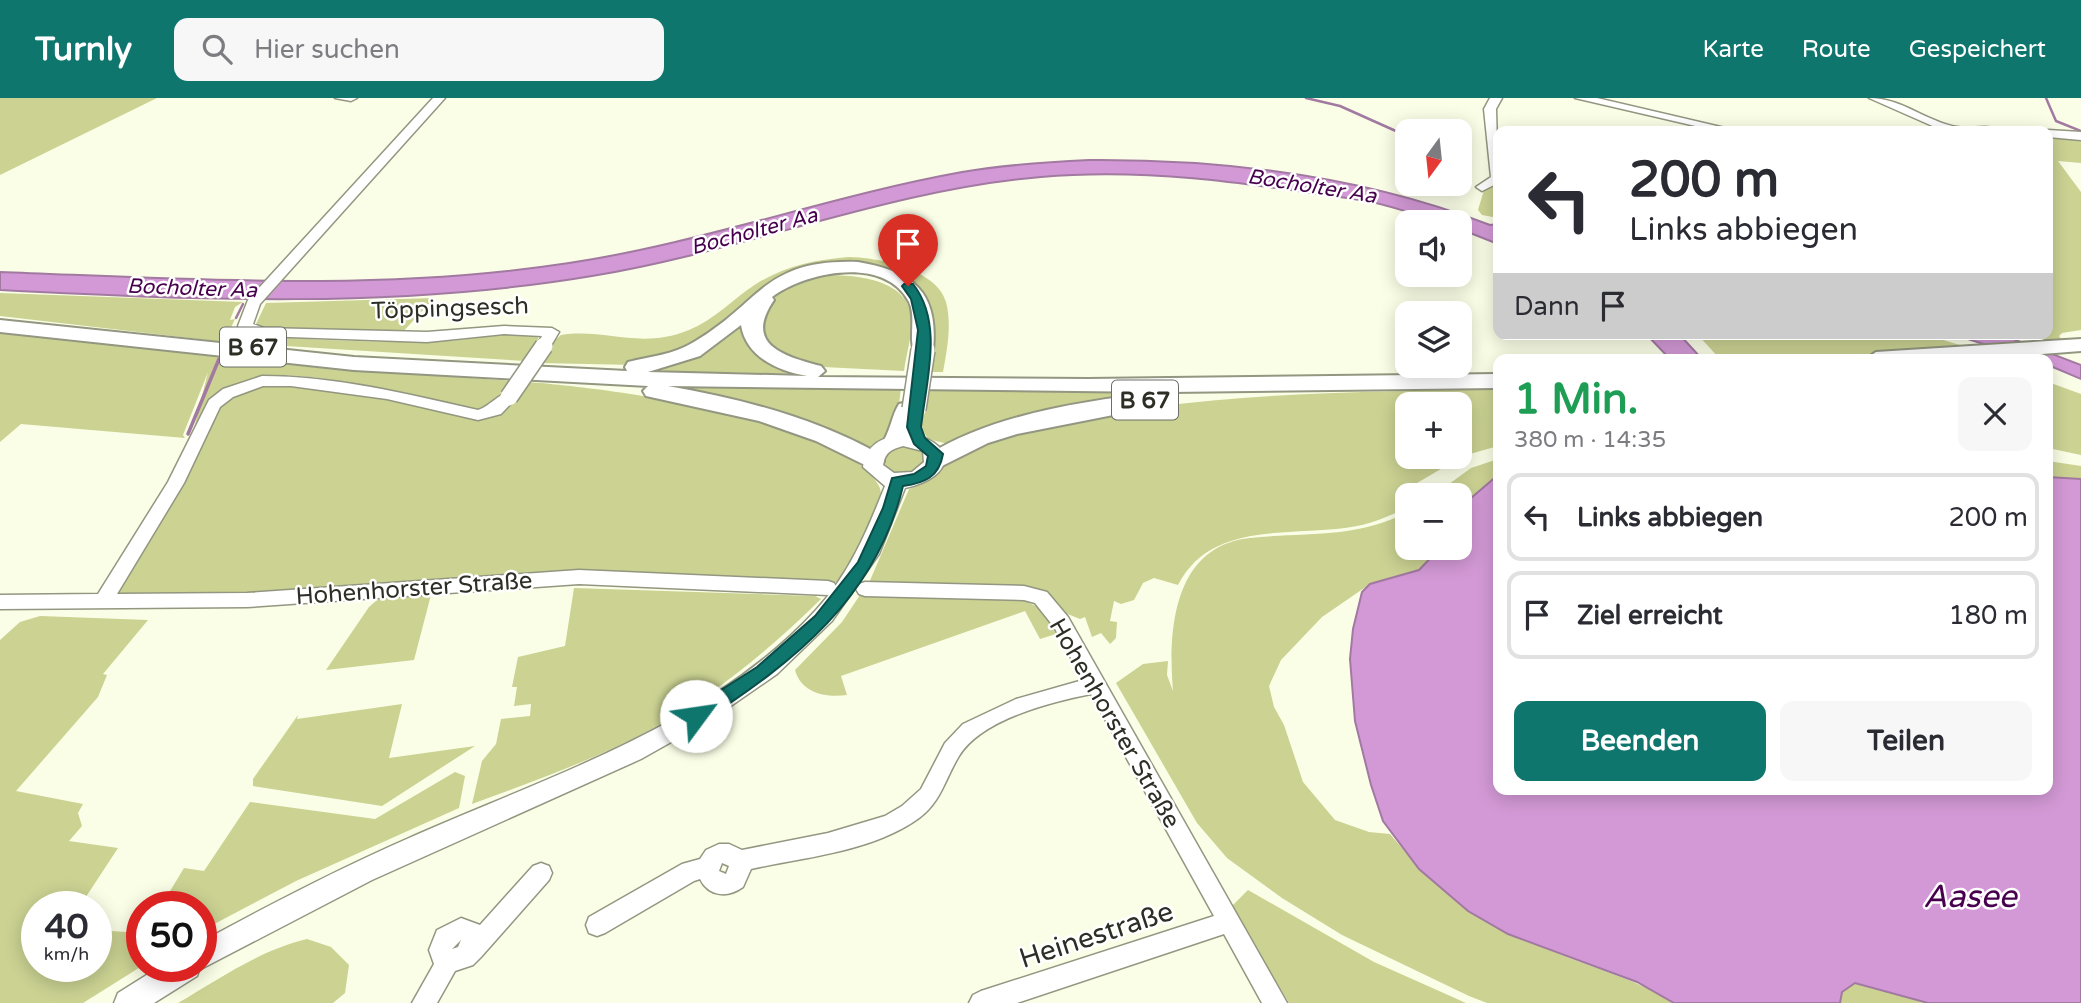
<!DOCTYPE html>
<html lang="de">
<meta charset="utf-8">
<style>
body{margin:0;font-family:"Varela Round",sans-serif;background:#f7f7f7;color:#2b2b33;height:100vh;display:flex;flex-direction:column;font-size:26px;white-space:nowrap}
*{box-sizing:border-box;margin:0}
p{font-size:23px;color:#7c7c81}
.icon{flex:none;width:38px;height:38px;fill:none;stroke:currentColor;stroke-width:2;stroke-linecap:round;stroke-linejoin:round}
.map{position:relative;flex:1;overflow:hidden}
.side{position:absolute;left:1493px;top:256px;width:560px;height:441px;display:flex;flex-direction:column;background:#fff;border-radius:14px;box-shadow:0 4px 18px #0003}
.side>*{flex:none}
.guide{position:absolute;left:1493px;top:28px;width:560px;height:214px;border-radius:14px;box-shadow:0 4px 18px #0003;background:#fff;color:#2b2b33;overflow:hidden}
.needle{width:46px;rotate:195deg}
.controls{position:absolute;left:1395px;top:21px;display:grid;gap:14px}
.controls a{display:grid;place-items:center;width:77px;height:77px;border-radius:14px;background:#fff;box-shadow:0 4px 18px #0003;font-size:35px}
.speed{position:absolute;left:21px;top:793px;display:flex;gap:14px;font-size:35px;font-weight:700;text-align:center}
.speed>*{display:grid;place-content:center;width:91px;height:91px;border-radius:50%;background:#fff;box-shadow:0 4px 18px #0003;line-height:1}
.speed small{font-size:18px;font-weight:400}
.speed .limit{border:10px solid #d22;background:#fff;color:#111}
.pin{position:absolute;display:grid;place-items:center;width:60px;height:60px;color:#fff;margin:-72px -30px;border-radius:50% 50% 50% 0;rotate:-45deg;box-shadow:0 0 7px #0007}
.pin .icon{rotate:45deg}
.me{position:absolute;width:77px;margin:-38px;rotate:59deg;stroke-linejoin:round;filter:drop-shadow(0 0 5px #0008)}
.turn{display:flex;align-items:center;gap:24px;height:147px;padding:0 21px;font-size:32px}
.turn .icon{width:91px;height:91px;stroke-width:2.5}
.turn b{display:block;font-size:49px;line-height:60px}
.then{display:flex;align-items:center;height:66px;padding:0 21px;background:#0003;gap:14px;font-size:26px}
.round{display:grid;place-items:center;flex:none;width:74px;height:74px;border-radius:14px;background:#f7f7f7}
.overview{display:flex;align-items:center;justify-content:space-between;height:119px;padding:0 21px}
h1{font-size:42px;font-weight:700;line-height:52px;color:#1e9e55}
.action{display:flex;gap:14px;margin-top:auto;padding:14px 21px}
.action a{flex:1;height:80px;border-radius:14px;background:#0f766e;color:#fff;font-size:28px;font-weight:700;line-height:80px;text-align:center}
.action a+a{background:#f7f7f7;color:#2b2b33}
ul{padding:0;list-style:none}
li{display:flex;align-items:center;gap:21px;height:88px;margin:0 14px 10px;padding:0 7px;border:4px solid #e1e1e2;border-radius:14px}
li div{flex:1}
li b{display:block;font-size:26px}
li em{font-style:normal}
header{display:flex;align-items:center;gap:42px;box-sizing:border-box;height:98px;padding:0 35px;background:#0f766e;color:#fff}
header strong{font-size:33px}
nav{display:flex;gap:38px;margin-inline-start:auto;font-size:24px}
.search{width:490px;height:63px;background:#f7f7f7;display:flex;align-items:center;gap:18px;box-sizing:border-box;padding:0 24px;border-radius:14px;color:#7c7c81;font-size:26px}
.map>svg:first-child{display:block}
.green{fill:#cbd292;fill-rule:evenodd}
.water{fill:#d399d6;stroke:#a179a1;stroke-width:2}
.lines{fill:none;stroke-linecap:round;stroke-linejoin:round}
.stream-far1{stroke:#a179a1;stroke-width:2.5}
.stream{stroke:#a179a1;stroke-width:3.5}
.minor-casing{stroke:#939680;stroke-width:3}
.major-casing{stroke:#939680;stroke-width:3}
.highway-casing{stroke:#939680;stroke-width:4}
.minor{fill:#fff;fill-rule:evenodd}
.major{fill:#fff;fill-rule:evenodd}
.highway{fill:#fff;fill-rule:evenodd}
.minor-bridge-casing{stroke:#939680;stroke-width:20;stroke-linecap:butt}
.highway-bridge-casing{stroke:#939680;stroke-width:26;stroke-linecap:butt}
.minor-bridge{stroke:#fff;stroke-width:17}
.highway-bridge{stroke:#fff;stroke-width:23}
.route{fill:#0f766e;stroke:#0a4d48;stroke-width:2}
.labels{text-anchor:middle;stroke-width:5;stroke-linejoin:round;paint-order:stroke}
.far-water-label{font-size:21px;font-style:italic;fill:#47004d;stroke:#fff}
.shield{fill:#fff;stroke:#6c6d66;stroke-width:2}
.shield-label{font-size:23px;font-weight:bold;fill:#2d2e25}
.street-label{font-size:24px;fill:#2d2e25;stroke:#fff}
.near-street-label{font-size:28px;fill:#2d2e25;stroke:#fff}
.near-water-label{font-size:32px;font-style:italic;fill:#47004d;stroke:#fff}
</style>
<header>
<strong>Turnly</strong>
<div class="search"><svg class="icon" aria-label="search" viewBox="0 0 24 24"><circle cx="10" cy="10" r="6"/><path d="M15 15l6 6"/></svg>Hier suchen</div>
<nav><a>Karte</a><a>Route</a><a>Gespeichert</a></nav>
</header>
<div class="map">
<svg width="2081" height="905" viewBox="0 0 2081 905">
<rect width="100%" height="100%" fill="#fbfee6"/>
<!-- green -->
<path class="green" d="M0 0H157L0 77Z
M2048 39 2081 41V65L2058 63 2081 94V232L2062 235 2059 238 2063 244 2046 245 2021 236H2048Z
M1490 86 1498 91V120L1482 117 1478 112 1484 92Z
M848 159C876 159 937 171 946 204 952 226 947 252 943 274H929L930 230 897 177 805 172 701 246 635 267 539 265 549 247 561 237C605 230 640 252 689 232 714 222 733 201 756 186 785 168 814 162 848 159Z
M826 177C857 177 912 181 912 225 911 241 906 258 904 273L803 268 764 247C762 239 758 228 758 220 758 192 805 182 826 177Z
M0 195 243 204 235 209 230 222 235 221 228 236C300 241 373 246 445 243 476 242 506 232 537 238L540 244 525 263 224 244 0 218Z
M434 200 401 236 261 230 256 226 266 205Z
M748 214 747 231 805 276 624 273 656 269Z
M0 234 262 261 311 269 512 283C500 302 494 311 470 314 418 302 296 263 248 283 232 290 207 322 193 335L208 274 183 337 185 340 21 326 0 344Z
M1697 236H1923L1970 250 1790 261H1720Z
M633 283 901 290 896 332 869 353Z
M527 284C601 289 843 320 879 388 890 409 851 466 838 484 597 476 354 495 113 497L223 304 250 290 285 286 356 294 475 322 488 319Z
M2048 284 2081 296V357L2048 350Z
M928 290 1205 291 1118 302 948 346 928 341C916 324 923 309 928 290Z
M1498 290V348L1463 358 1400 395 1407 400V409C1392 417 1374 425 1357 428 1296 440 1212 420 1178 487L1154 480 1143 485 1134 502 1121 506 1114 503 1110 523 1117 524 1116 540 1110 546 1101 535 1092 539 1085 519 1080 521 1065 515 1031 490 869 485 909 391C931 383 939 364 960 354 983 343 1012 339 1037 332 1188 292 1343 296 1498 290ZM1407 306H1460V359H1407Z
M896 347 918 348 927 356 923 372 901 379 881 371 880 360Z
M1498 361V382L1460 426V397H1434L1471 370Z
M2048 363 2081 368V381L2048 379Z
M1407 414V450H1440L1419 472 1370 486 1322 519 1281 562 1269 588 1274 609 1284 627 1303 684 1335 722 1369 734 1390 736C1445 802 1482 826 1562 857 1599 872 1640 883 1674 905H1487L1469 898 1342 837 1282 800 1227 760 1197 725 1116 585 1143 566 1168 563 1167 577 1173 593C1168 533 1173 448 1250 440 1305 434 1357 441 1407 414Z
M574 490 815 498 821 501C768 553 712 600 646 634 591 663 531 684 472 706L482 663 496 646 501 621 530 618 531 606 514 608 517 589H512L518 559 565 548Z
M432 493 414 562 326 572 369 509 384 496Z
M860 497 1025 503 1040 510 1056 536 1040 541 1025 513 841 578 847 597C826 600 801 595 795 572L842 524Z
M40 518 148 522 103 576 107 577 98 599 16 693 83 706 78 715 82 728 69 743 118 750 80 808H37V868H96V832L142 835V868L83 905H0V542L20 524Z
M402 606 389 660 475 648 382 708 253 688V681L298 617 297 621Z
M455 674 465 678 459 710 296 783 201 833V808H161L184 770 204 773 250 704 375 721Z
M1248 792 1374 864 1466 905H1289L1231 809Z
M307 841 331 849 349 867 345 895 333 905H178C219 881 260 852 307 841Z
M1855 885 1928 905H1840L1842 894Z"/>
<!-- water -->
<path class="water" d="M1089 62C1224 61 1364 78 1490 127L1498 126V146L1460 131V124C1428 124 1397 108 1366 103 1258 87 1151 69 1041 79 888 92 744 153 592 178 396 211 198 202 0 192V174C191 181 379 194 569 165 702 145 829 98 962 74 1004 67 1046 64 1089 62Z
M1646 236H1679L1702 261H1670Z
M1952 236H2000L2081 267V281L2048 267V261H2031Z
M1498 377V691H2048V379L2081 381V905H1928L1855 885 1842 894 1840 905H1674L1637 884 1508 836 1468 813 1419 771 1383 723 1371 687 1355 623 1350 561 1353 531 1362 494 1370 486 1419 472 1440 450H1460V418L1470 401Z"/>
<g class="lines">
<!-- stream-far1 -->
<path class="stream-far1" d="M1306 0 1340 8 1407 38
M2046 0 2056 23 2081 33
M236 220 243 206"/>
<!-- stream -->
<path class="stream" d="M188 336 219 261"/>
<!-- minor casing -->
<g class="minor-casing">
<path id="minor" d="M335 0H357L351 3Z
M433 0H445L260 206 253 226 264 230 427 234 504 228 552 230 559 234 549 251 544 253 537 248 542 238 504 236 427 244 262 238 240 231 238 228 248 202Z
M1490 0H1502L1496 11 1498 85 1482 93 1476 89 1491 79 1484 11Z
M1575 0H1597L1738 33H1717Z
M1869 0C1902 0 1927 24 1957 29 1971 32 1989 25 2000 33H1932L1937 30Z
M2048 32 2081 34V42L2048 39V33H2045Z
M262 278C335 278 407 296 478 312 490 308 497 297 509 294L517 299 501 316 478 322 387 301 291 288H263L233 299 220 309 184 385 117 496 247 495 579 472 828 483 834 485 837 490 834 495 828 497 579 486 247 509 0 511V497L98 496 168 384 209 302 223 291Z
M865 484 1024 488 1047 494 1068 519 1287 905H1262L1224 836 1017 905H969L973 897 981 893 1214 818 1091 596C1051 604 982 621 959 658 945 681 941 704 919 720 872 754 805 759 751 771L743 789C728 800 709 799 700 781L694 783 605 835 597 838 589 835 586 827 589 819 682 766 700 761 706 752 719 746H729L742 752 828 735 885 718 902 708 921 691 945 645 963 626 1016 601 1083 582 1054 529 1035 505 1024 502 865 498 859 496 856 491 859 486ZM722 765 729 768 726 776 719 773Z
M541 765 549 768 552 775 549 782 481 859 473 867 455 873 437 905H412L434 866 429 852 437 832 461 820 480 827 533 768ZM461 842 458 849 452 851Z"/>
</g>
<!-- major casing -->
<g class="major-casing">
<path id="major" d="M903 335C959 342 957 379 905 390L879 456 832 523 777 576 712 621 641 661 372 782 199 872 197 878 154 905H114L118 895 161 868H201V844C269 807 338 771 409 740 549 678 711 627 816 512 850 475 867 433 885 388L863 369C867 345 881 341 903 335ZM903 348 923 353 924 364 912 374 894 375 883 367C885 354 892 351 903 348Z"/>
</g>
<!-- highway casing -->
<g class="highway-casing">
<path id="highway" d="M858 164C912 173 939 193 933 252L930 257H916C907 243 917 220 909 204 885 157 805 174 772 199L774 202C743 247 784 258 821 268L825 273 818 279 1088 281 1498 276V290L1171 294 1177 300 1174 305 1017 336 988 345 936 371 928 369 925 363 928 357C993 316 1081 304 1156 294L668 288C742 301 816 320 881 357L884 363 881 369 873 371 816 343 759 323 646 298 643 293 648 288 354 272 0 234V222L354 259 627 273 625 269 628 264C651 258 673 257 694 244 762 204 763 161 858 164ZM741 227C746 259 778 273 807 278L648 274 700 258Z
M2081 241V253L1975 261H1866L1876 254Z
M907 304 915 306 918 311 915 327 903 347H887L884 342C891 330 892 317 899 306Z"/>
</g>
<!-- minor -->
<use href="#minor" class="minor"/>
<!-- major -->
<use href="#major" class="major"/>
<!-- highway -->
<use href="#highway" class="highway"/>
<!-- minor-bridge casing -->
<g class="minor-bridge-casing">
<path id="minor-bridge" d="M509 299 544 248"/>
</g>
<!-- highway-bridge casing -->
<g class="highway-bridge-casing">
<path id="highway-bridge" d="M914 311 923 252"/>
</g>
<!-- minor-bridge -->
<use href="#minor-bridge" class="minor-bridge"/>
<!-- highway-bridge -->
<use href="#highway-bridge" class="highway-bridge"/>
</g>
<!-- route -->
<path class="route" d="M904 186H913C944 225 926 283 921 329L925 340 943 356C939 379 925 385 903 388 876 500 794 564 703 623H690L688 618 690 612 757 569 815 518 858 464 883 410 892 380 914 376 926 368 928 358 914 346 907 329 918 232 911 201 902 188Z"/>
<g class="labels">
<!-- far-water labels -->
<g class="far-water-label">
<text transform="translate(1312 88) rotate(9)" y="7">Bocholter Aa</text>
<text transform="translate(754 133) rotate(-15)" y="7">Bocholter Aa</text>
<text transform="translate(192 190) rotate(2)" y="7">Bocholter Aa</text>
</g>
<!-- shield labels -->
<g class="shield">
<rect x="220" y="229.5" width="66" height="39" rx="5"/>
<rect x="1112" y="282.5" width="66" height="39" rx="5"/>
</g>
<g class="shield-label">
<text x="253" y="257">B 67</text>
<text x="1145" y="310">B 67</text>
</g>
<!-- street labels -->
<g class="street-label">
<text transform="translate(450 210) rotate(-2)" y="8">Töppingsesch</text>
<text transform="translate(414 490) rotate(-4)" y="8">Hohenhorster Straße</text>
<text transform="translate(1115 625) rotate(60)" y="8">Hohenhorster Straße</text>
</g>
<!-- near-street labels -->
<g class="near-street-label">
<text transform="translate(1096 836) rotate(-18)" y="10">Heinestraße</text>
</g>
<!-- near-water labels -->
<g class="near-water-label">
<text x="1970" y="809">Aasee</text>
</g>
</g>
</svg>
<div class="controls">
<a><svg class="needle" viewBox="-14 -14 28 28"><path d="M0-13l5 13h-10z" fill="#e53935"/><path d="M0 13l5-13h-10z" fill="#7c7c81"/></svg></a>
<a><svg class="icon" aria-label="sound" viewBox="0 0 24 24"><path d="M4 9h4l5-4v14l-5-4H4zM17 9q2 3 0 6"/></svg></a>
<a><svg class="icon" aria-label="layers" viewBox="0 0 24 24"><path d="M12 4l9 5-9 5-9-5zM3 14l9 5 9-5"/></svg></a>
<a>+</a>
<a>−</a>
</div>
<div class="speed"><div>40<small>km/h</small></div><div class="limit">50</div></div>
<div class="pin" style="left:908px;top:188px;background:#d93025"><svg class="icon" aria-label="arrive" viewBox="0 0 24 24"><path d="M6 21V4h12l-3 4 3 4H6"/></svg></div>
<svg class="me" style="left:696px;top:618px" viewBox="-20 -20 40 40"><circle r="19" fill="#fff"/><path d="M0-13L10 11 0 6-10 11z" fill="#0f766e"/></svg>
<div class="guide">
<div class="turn"><svg class="icon" aria-label="left" viewBox="0 0 24 24"><path d="M17 20v-9H6M10 6l-5 5 5 5"/></svg><div><b>200 m</b>Links abbiegen</div></div>
<div class="then">Dann<svg class="icon" aria-label="arrive" viewBox="0 0 24 24"><path d="M6 21V4h12l-3 4 3 4H6"/></svg></div>
</div>
<section class="side">
<div class="overview"><div><h1>1 Min.</h1><p>380 m · 14:35</p></div><a class="round"><svg class="icon" aria-label="close" viewBox="0 0 24 24"><path d="M6 6l12 12M18 6L6 18"/></svg></a></div>
<ul>
<li><svg class="icon" aria-label="left" viewBox="0 0 24 24"><path d="M17 20v-9H6M10 6l-5 5 5 5"/></svg><div><b>Links abbiegen</b></div><em>200 m</em></li>
<li><svg class="icon" aria-label="arrive" viewBox="0 0 24 24"><path d="M6 21V4h12l-3 4 3 4H6"/></svg><div><b>Ziel erreicht</b></div><em>180 m</em></li>
</ul>
<div class="action"><a>Beenden</a><a>Teilen</a></div>
</section>
</div>
